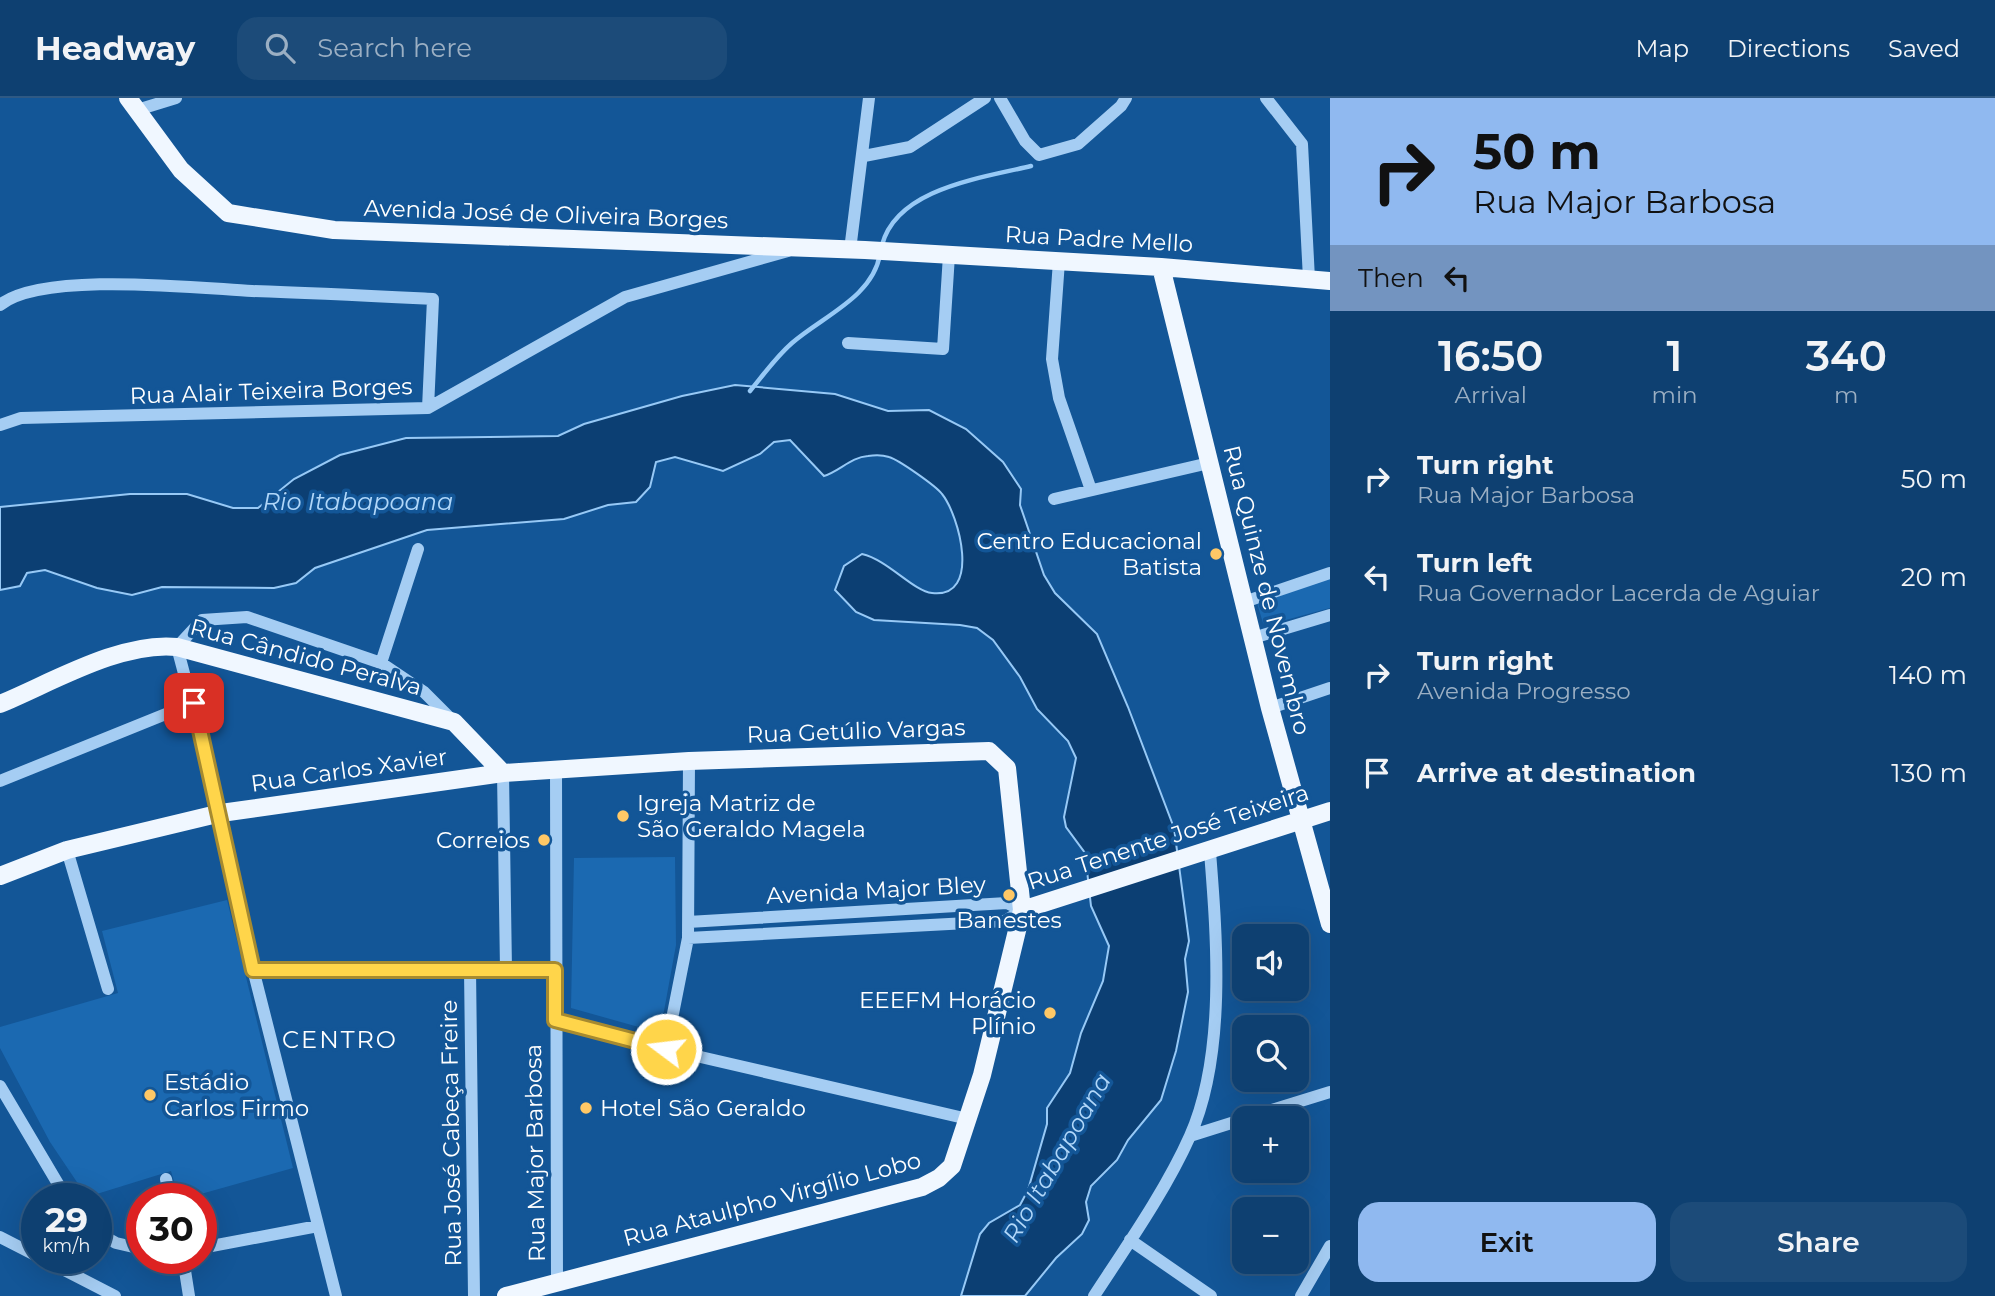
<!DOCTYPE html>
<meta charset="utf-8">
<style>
body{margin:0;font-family:Montserrat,sans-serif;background:#1c4b79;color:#f1f3f6;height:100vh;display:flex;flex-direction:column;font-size:26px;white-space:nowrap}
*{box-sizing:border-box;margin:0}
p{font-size:23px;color:#9bafc3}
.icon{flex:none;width:38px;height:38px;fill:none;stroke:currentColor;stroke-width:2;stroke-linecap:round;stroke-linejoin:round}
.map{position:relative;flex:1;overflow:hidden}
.sheet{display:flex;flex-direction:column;background:#0e4071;width:665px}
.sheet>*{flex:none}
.banner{background:#90b9f0;color:#111;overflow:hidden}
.fabs{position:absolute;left:1232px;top:826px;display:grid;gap:14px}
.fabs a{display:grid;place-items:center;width:77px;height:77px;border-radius:14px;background:#0e4071;box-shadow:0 7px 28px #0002,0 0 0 2px #2e5984;font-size:35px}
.speed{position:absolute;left:21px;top:1085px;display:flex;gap:14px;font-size:35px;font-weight:700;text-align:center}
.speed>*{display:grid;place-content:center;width:91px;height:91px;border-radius:50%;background:#0e4071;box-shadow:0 7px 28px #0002,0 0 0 2px #2e5984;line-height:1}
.speed small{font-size:18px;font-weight:400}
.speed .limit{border:10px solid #d22;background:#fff;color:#111}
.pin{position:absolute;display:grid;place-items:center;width:60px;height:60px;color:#fff;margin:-30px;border-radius:14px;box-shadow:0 4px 10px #0006}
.me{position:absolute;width:77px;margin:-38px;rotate:285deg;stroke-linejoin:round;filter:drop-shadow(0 0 5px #0008)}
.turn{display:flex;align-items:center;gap:24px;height:147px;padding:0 28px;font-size:32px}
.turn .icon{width:91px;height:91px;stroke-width:2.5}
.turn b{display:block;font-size:49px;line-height:60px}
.then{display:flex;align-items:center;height:66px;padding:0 28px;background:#0003;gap:14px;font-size:26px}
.eta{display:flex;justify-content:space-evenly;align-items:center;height:119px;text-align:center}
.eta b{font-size:42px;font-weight:600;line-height:49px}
.primary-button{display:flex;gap:14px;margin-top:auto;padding:14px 28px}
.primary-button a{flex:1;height:80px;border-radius:21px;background:#90b9f0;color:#111;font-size:28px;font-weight:600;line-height:80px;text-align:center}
.primary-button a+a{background:#1c4b79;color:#f1f3f6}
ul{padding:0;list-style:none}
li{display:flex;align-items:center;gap:21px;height:98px;padding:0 28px}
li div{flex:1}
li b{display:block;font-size:26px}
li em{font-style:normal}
header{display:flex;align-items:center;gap:42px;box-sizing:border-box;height:98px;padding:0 35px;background:#0e4071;border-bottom:2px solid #2e5984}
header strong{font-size:33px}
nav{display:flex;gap:38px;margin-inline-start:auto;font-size:24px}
.search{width:490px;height:63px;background:#1c4b79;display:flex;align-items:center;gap:18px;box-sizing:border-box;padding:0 24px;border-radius:21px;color:#9bafc3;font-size:26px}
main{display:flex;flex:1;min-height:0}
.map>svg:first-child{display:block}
.green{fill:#1b69b1}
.water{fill:#0c3f73;stroke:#97c9f6;stroke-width:2}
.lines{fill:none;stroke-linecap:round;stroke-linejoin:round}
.stream{stroke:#97c9f6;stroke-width:4.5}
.minor{stroke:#a5cdf3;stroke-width:12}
.major{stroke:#f0f7ff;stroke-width:18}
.route-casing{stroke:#a68a30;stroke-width:18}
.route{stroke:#ffd54a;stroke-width:12}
.poi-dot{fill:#ffc866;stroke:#135697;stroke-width:2.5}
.labels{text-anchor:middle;stroke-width:7;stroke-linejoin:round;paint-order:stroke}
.street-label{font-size:23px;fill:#fff;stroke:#135697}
.poi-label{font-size:23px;fill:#fff;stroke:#135697;text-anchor:end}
.water-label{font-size:24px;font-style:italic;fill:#b1d7f9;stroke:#135697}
.neighbourhood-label{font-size:24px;letter-spacing:2px;fill:#fff;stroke:#135697}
</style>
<header>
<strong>Headway</strong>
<div class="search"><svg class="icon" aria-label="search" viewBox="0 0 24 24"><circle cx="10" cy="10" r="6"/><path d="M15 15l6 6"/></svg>Search here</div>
<nav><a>Map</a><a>Directions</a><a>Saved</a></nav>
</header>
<main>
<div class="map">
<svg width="1330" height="1198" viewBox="0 0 1330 1198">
<rect width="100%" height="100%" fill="#135697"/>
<!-- green -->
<path class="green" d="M1330 479V510L1267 527 1263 525 1257 505Z
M675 759 676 847 660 935 571 910 574 760Z
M227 802 293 1070 183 1101H179L171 1073 87 1099 50 1044 0 950V929L118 895 102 833Z"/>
<!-- water -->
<path class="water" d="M735 287 835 296 888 313 929 312 966 331 1003 364 1021 391 1020 407 1044 477 1055 495 1097 536 1128 609 1174 730 1189 843 1185 861 1188 894 1176 953 1161 1002 1128 1042 1117 1062 1091 1088 1086 1104 1089 1122 1082 1136 1056 1160 1025 1198H961L980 1136 989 1125 1020 1107 1028 1092 1047 1026V1010L1070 975 1081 935 1103 883 1109 848 1091 808 1085 755 1066 729 1064 719 1076 660 1068 643 1037 611 1020 579 993 542 977 530 960 527 874 522 856 514 835 492 844 468 862 456C888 462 913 493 932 495 982 501 959 417 942 396 936 388 899 362 889 359 883 357 874 357 868 358 851 359 840 373 824 378L790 342 774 344 760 356 723 373 675 359 656 364 650 389 636 404 608 407 564 421 427 432 315 470 296 485 274 490 162 489 132 497 97 490 45 472 27 475 20 488 0 492V409L130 396H187L233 410H258L294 381 340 357 406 340 558 338 584 326 682 298Z"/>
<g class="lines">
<!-- stream -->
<path class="stream" d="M882 147C897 90 982 80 1031 68
M750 293C764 276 776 259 792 245 823 218 873 199 880 156"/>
<!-- minor -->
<path class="minor" d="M1000 0 1025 43 1039 57 1078 46 1121 8 1126 0
M1266 0 1302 46 1309 181
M137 12 176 0
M864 58 910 49 985 0
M850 152 869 0
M1059 163 1052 261 1059 300 1091 392
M0 207C42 173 196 190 252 193 312 195 372 198 433 201L428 310
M848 245 943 251 949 157
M0 327 21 320 428 310 625 199 788 153
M1054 401 1209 365
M1244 504 1330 475
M1253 540 1330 517
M381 565 418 451
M1270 610 1330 590
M556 670 557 1185
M503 675 506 872
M0 683 193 605
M67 752 108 891
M688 824 1007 805 1022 812
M688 840 1005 823 1022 812
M253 871 555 872
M470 871 474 1198
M555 922 666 951 968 1021
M666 951 688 840 689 663
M0 988 67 1101
M1246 1020 1330 994
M1190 1038 1244 1021
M166 1081 170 1101
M96 1134 116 1145 142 1151
M0 1139 37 1158
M1130 1142 1211 1198
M201 1150 318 1128
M41 1160 115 1198
M183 1160 189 1198
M336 1198 253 871 221 715 177 549 202 522 247 519 381 565 424 594 453 623
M1094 1198C1126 1149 1166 1092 1190 1038 1226 957 1217 841 1210 754
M1301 1198 1330 1148"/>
<!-- major -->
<path class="major" d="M128 0 181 72 228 115 334 132 865 152 1161 169 1330 183
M1161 169 1270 610 1330 826
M0 606C51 585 121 543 177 549L454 624 503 675
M0 778 67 752 221 715 503 675 689 663 989 653 1007 670 1022 812 982 977 952 1068 939 1080 922 1089 506 1198
M1022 812 1330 713"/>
</g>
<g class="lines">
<!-- route casing -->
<g class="route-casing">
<path id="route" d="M194 605 253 872H555V922L666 951"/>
</g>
<!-- route -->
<use href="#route" class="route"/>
</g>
<!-- markers -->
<g class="poi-dot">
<circle cx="1216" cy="456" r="7"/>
<circle cx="623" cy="718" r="7"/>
<circle cx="544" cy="742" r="7"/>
<circle cx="1009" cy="797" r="7"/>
<circle cx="1050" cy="915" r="7"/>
<circle cx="150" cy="997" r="7"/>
<circle cx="586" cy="1010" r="7"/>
</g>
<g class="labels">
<!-- street labels -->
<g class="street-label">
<text transform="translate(546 116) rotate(2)" y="8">Avenida José de Oliveira Borges</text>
<text transform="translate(1099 141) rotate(3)" y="8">Rua Padre Mello</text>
<text transform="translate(271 293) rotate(-2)" y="8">Rua Alair Teixeira Borges</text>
<text transform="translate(1267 492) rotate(76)" y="8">Rua Quinze de Novembro</text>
<text transform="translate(306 559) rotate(15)" y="8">Rua Cândido Peralva</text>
<text transform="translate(856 633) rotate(-2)" y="8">Rua Getúlio Vargas</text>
<text transform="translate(349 672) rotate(-8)" y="8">Rua Carlos Xavier</text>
<text transform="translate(1168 739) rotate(-18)" y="8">Rua Tenente José Teixeira</text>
<text transform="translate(876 792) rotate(-3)" y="8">Avenida Major Bley</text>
<text transform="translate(451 1035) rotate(-91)" y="8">Rua José Cabeça Freire</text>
<text transform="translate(535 1055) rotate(-91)" y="8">Rua Major Barbosa</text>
<text transform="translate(772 1101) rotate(-15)" y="8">Rua Ataulpho Virgílio Lobo</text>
</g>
<!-- poi labels -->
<g class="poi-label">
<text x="1202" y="451">Centro Educacional<tspan x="1202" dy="26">Batista</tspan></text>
<text x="637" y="713" text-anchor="start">Igreja Matriz de<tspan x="637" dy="26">São Geraldo Magela</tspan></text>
<text x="530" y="750">Correios</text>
<text x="1009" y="830" text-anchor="middle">Banestes</text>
<text x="1036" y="910">EEEFM Horácio<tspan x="1036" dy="26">Plínio</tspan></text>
<text x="164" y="992" text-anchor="start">Estádio<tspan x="164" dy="26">Carlos Firmo</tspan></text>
<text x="600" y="1018" text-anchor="start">Hotel São Geraldo</text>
</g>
<!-- water labels -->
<g class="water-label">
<text x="358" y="412">Rio Itabapoana</text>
<text transform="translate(1057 1060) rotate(-60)" y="8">Rio Itabapoana</text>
</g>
<!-- neighbourhood labels -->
<g class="neighbourhood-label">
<text x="340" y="950">CENTRO</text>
</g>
</g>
</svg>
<div class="fabs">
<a><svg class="icon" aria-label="sound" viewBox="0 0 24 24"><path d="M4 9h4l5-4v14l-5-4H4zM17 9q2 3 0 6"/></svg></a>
<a><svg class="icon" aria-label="search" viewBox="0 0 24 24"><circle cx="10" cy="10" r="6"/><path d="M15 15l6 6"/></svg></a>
<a>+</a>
<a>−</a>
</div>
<div class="speed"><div>29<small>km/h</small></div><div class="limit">30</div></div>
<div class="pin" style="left:194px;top:605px;background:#d93025"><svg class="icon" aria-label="arrive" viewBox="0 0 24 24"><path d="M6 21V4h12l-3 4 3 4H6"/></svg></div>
<svg class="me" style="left:666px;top:951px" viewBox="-20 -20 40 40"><circle r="17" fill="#ffd54a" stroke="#fff" stroke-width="3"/><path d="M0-11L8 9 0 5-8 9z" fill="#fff"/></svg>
</div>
<section class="sheet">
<div class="banner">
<div class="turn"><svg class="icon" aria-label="right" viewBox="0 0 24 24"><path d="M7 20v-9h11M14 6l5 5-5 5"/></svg><div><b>50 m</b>Rua Major Barbosa</div></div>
<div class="then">Then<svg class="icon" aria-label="left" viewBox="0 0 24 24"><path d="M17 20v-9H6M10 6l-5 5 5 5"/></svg></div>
</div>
<div class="eta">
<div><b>16:50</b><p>Arrival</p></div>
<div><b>1</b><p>min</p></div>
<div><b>340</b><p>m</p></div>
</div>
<ul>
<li><svg class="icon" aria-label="right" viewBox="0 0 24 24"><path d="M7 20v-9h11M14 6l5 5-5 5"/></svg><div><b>Turn right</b><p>Rua Major Barbosa</p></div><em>50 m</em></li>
<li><svg class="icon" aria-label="left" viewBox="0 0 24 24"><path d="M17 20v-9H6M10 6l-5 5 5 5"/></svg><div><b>Turn left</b><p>Rua Governador Lacerda de Aguiar</p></div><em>20 m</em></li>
<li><svg class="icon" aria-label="right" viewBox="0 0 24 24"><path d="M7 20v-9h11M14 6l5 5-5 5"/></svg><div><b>Turn right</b><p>Avenida Progresso</p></div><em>140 m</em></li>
<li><svg class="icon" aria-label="arrive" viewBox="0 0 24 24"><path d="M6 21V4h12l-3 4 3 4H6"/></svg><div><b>Arrive at destination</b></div><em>130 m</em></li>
</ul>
<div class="primary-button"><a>Exit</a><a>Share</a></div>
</section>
</main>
